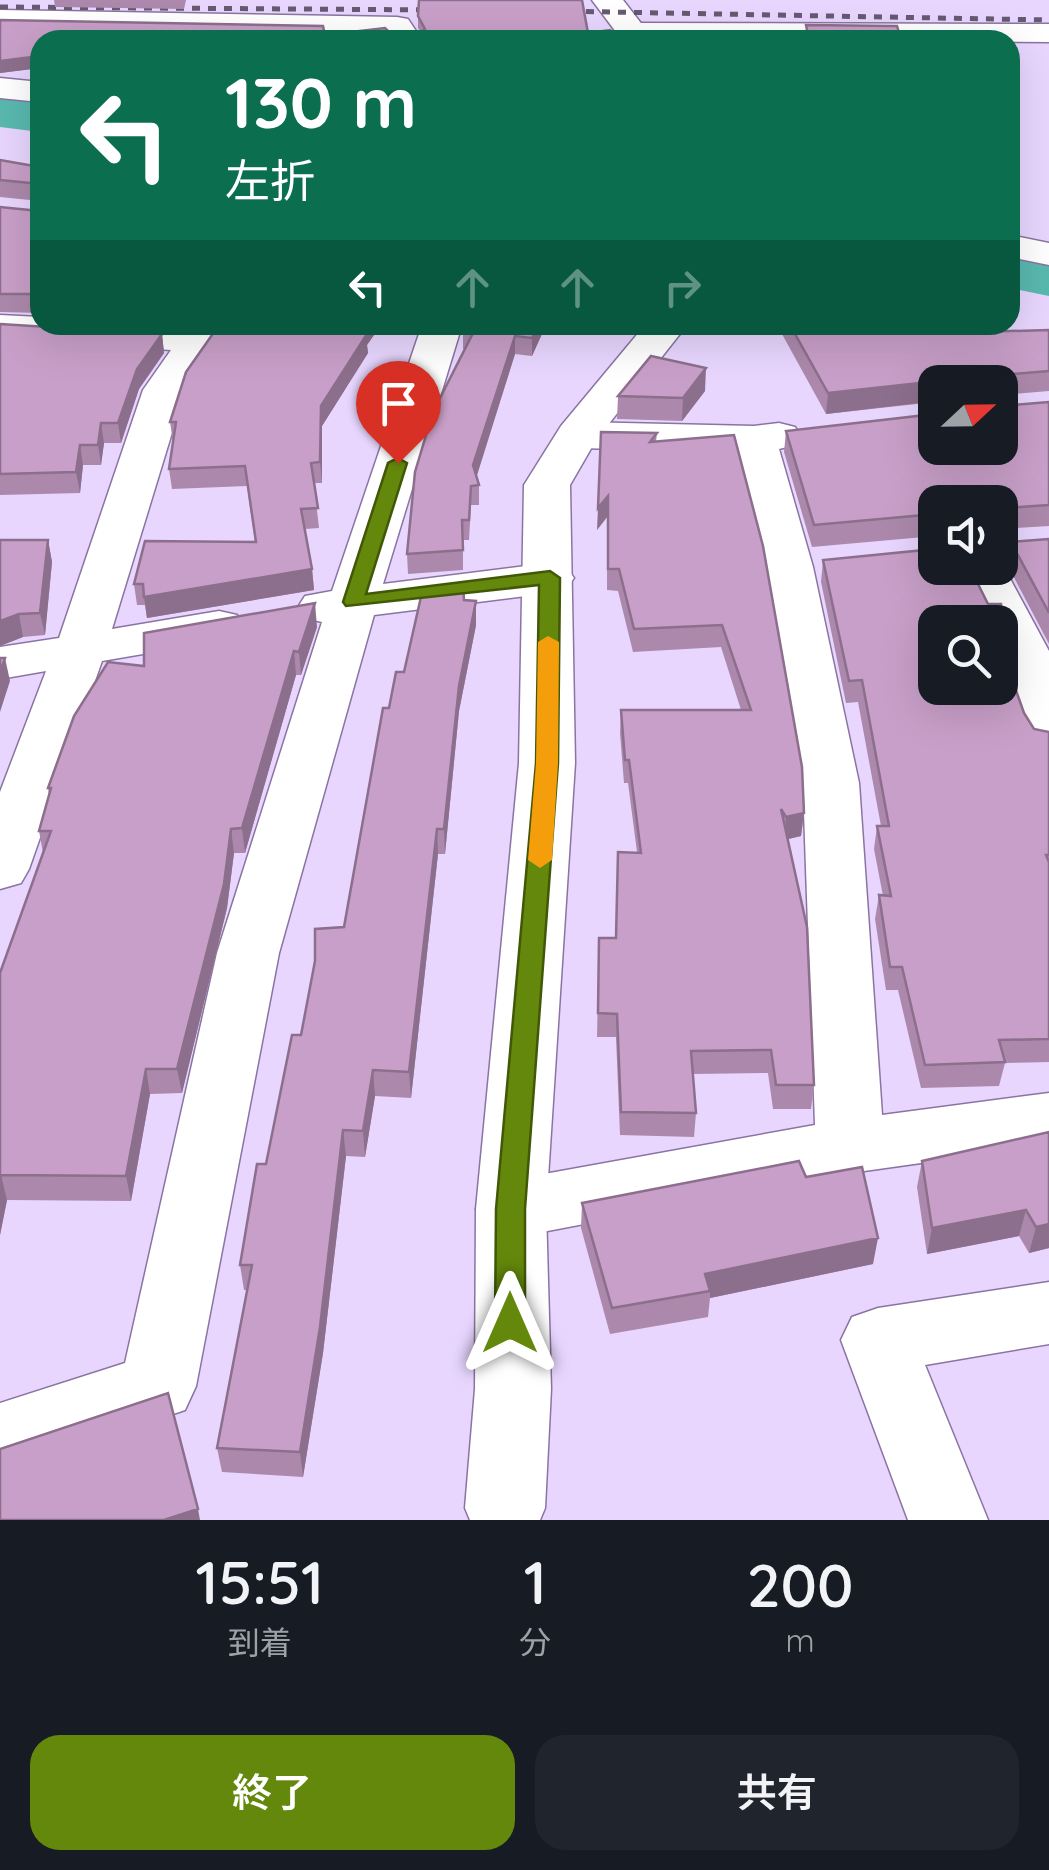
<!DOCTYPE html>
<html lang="ja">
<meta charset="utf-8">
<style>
body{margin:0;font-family:Quicksand,"Noto Sans JP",sans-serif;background:#20242c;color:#f1f3f6;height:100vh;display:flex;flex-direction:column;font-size:38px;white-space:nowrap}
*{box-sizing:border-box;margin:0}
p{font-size:32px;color:#9ea1a6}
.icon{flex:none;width:55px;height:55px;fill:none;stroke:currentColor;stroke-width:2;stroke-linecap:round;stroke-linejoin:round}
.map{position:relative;height:1520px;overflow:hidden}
.sheet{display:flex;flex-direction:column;background:#171b24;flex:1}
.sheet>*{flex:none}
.guide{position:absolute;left:30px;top:30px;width:990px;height:305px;border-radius:30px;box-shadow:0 10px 40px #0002;background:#0b6e4f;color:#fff;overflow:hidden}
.needle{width:65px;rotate:68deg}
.fabs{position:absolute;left:918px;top:365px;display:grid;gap:20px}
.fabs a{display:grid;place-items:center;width:100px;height:100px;border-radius:20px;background:#171b24;box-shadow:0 10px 40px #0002;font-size:50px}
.pin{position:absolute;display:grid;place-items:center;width:85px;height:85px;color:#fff;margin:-102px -42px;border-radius:50% 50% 50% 0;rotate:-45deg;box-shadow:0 0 10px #0007}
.pin .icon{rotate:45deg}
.me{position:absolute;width:110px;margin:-55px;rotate:0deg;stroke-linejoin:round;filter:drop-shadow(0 0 8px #0008)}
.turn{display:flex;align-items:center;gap:35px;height:210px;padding:0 30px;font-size:45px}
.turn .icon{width:130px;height:130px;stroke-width:2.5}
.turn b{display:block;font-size:70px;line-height:85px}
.lanes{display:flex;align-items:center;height:95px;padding:0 30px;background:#0003;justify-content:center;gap:50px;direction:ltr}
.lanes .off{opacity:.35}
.eta{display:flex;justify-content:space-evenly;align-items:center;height:170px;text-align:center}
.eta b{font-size:60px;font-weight:600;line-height:70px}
.cta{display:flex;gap:20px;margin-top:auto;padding:20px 30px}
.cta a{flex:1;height:115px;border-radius:30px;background:#64880b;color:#fff;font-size:40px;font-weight:600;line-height:115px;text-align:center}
.cta a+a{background:#20242c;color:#f1f3f6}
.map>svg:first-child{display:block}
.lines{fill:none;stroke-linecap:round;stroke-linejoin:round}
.river{fill:#59b9af;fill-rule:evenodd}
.minor-casing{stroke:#8a74a2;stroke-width:3}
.tertiary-casing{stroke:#8a74a2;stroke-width:3}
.minor{fill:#fff;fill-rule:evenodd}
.tertiary{fill:#fff;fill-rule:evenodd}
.rail{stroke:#655a72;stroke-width:5;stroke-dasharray:8 8;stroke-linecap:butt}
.wall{fill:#ac89ac}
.shaded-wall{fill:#8c6f8c}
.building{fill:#c89fc8;stroke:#8c6f8c;stroke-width:2.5;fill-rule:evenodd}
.route{fill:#64880b;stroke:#415807;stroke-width:2.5}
.slow{fill:#f59e0b}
</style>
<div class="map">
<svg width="1049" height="1520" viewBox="0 0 1049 1520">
<rect width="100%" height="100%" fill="#e8d6fe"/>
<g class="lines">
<!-- river -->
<path class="river" d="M0 95 40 100V132L0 127Z
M1010 250 1049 258V296L1010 288Z"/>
<!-- minor casing -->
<g class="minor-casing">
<path id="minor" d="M0 10 397 17 408 19 422 40H390L387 35 0 28Z
M632 23 1049 24V42L621 39 617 32 621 25Z
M0 78 40 82V102L0 98Z
M1010 235 1049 243V265L1010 257Z
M0 315 40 317V325H158L214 331 220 340 185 390 112 629 219 611 237 615 244 626 237 637 219 641 102 661 29 869 21 883 0 889V792L46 671 0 679V647L59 638 143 390 171 350 0 339Z
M422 325H462L383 584 550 563 567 568 574 578 567 588 550 593 374 615 279 953 196 1386 185 1410 0 1473V1403L125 1363 217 953 322 622 305 618 298 607 305 596 332 591Z
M580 422 754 426 779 423 795 427 801 436 795 445 779 449 813 567 859 783 882 1115 1049 1093V1145L850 1173 511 1238 486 1229 476 1209 486 1189 511 1180 815 1125 803 783 765 567 735 452 580 448 564 444 558 435 564 426Z
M1000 560 1049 651V753L1030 748C1008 715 1000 661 1000 622H984L957 568H1000Z
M1049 1282V1344L925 1365 988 1520H908L841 1340 852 1317 878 1308Z"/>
</g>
<!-- tertiary casing -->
<g class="tertiary-casing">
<path id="tertiary" d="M592 0H623L654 40H622Z
M645 325H687L596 440 570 485 575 763 546 1209 551 1389 545 1508 540 1520H470L465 1508 475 1389 476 1209 519 763 524 485 561 426Z"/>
</g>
<!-- minor -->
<use href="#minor" class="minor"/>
<!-- tertiary -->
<use href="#tertiary" class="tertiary"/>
<!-- rail -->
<path class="rail" d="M0 7 444 10
M554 11 1049 20"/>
</g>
<!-- wall -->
<path class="wall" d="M54 0H186L184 9 55 7Z
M418 16 588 33 40 40V68L0 73V20L325 35 421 32 418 28Z
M0 160 40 167V313L0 312V207L40 211V201L0 197Z
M0 324 162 334 164 353 139 389 121 443H104L101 465H83L80 493 0 495Z
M148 325H381L367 345 368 353 322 426V483H314L319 528 305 529 312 569 314 590 147 618 145 605H137L134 584 255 542 247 486 172 489 169 469 173 442 170 422 216 329 215 327Z
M466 325H546L532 356 515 354 476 476 479 485V505H471L469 540H463V570L408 574 407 554 465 349H463V330Z
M777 325H959L953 332 1049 330V391L1001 395V406L1049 402V526L1000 529V544V502H935V536L812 547 784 452 786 431 935 448 1000 382H935V402L826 414Z
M705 391 682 421 617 419 618 396Z
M657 433 656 442 804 813 801 836 788 839 814 1085 811 1109H773L768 1073 693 1074 696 1113 694 1137 620 1135 616 1037H597L599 938H615L637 852 628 783H624L620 733 621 710H741L721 647 633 652 618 591 607 590V517L597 530Z
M1049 539V644L1007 564 1011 542Z
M48 540 52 562 45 635 23 637 0 646Z
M823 560 1007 665 1024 713 1034 729 1049 732V1062L1005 1063 999 1086 921 1088 898 990H886L875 919 879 895 883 896 874 849 877 826H881L858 702 846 703 821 582Z
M464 600 476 601V625L459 711 445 854H438L411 1098 375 1096 365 1157 346 1156 323 1353 303 1477 222 1472 217 1448 247 1290H244L240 1265 301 1035 344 927 389 708 404 672Z
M317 627 301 675H296L245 853H234L227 908 182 1093 150 1094 131 1201 7 1200 0 1235V973L43 853 39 831 49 795 48 788 144 666Z
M1049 1132V1248L1029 1253 1019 1236 927 1254 917 1187 922 1161Z
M806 1177 873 1264 710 1298 708 1317 610 1334 581 1228 582 1203Z"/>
<!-- shaded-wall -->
<path class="shaded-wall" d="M40 56V68L0 73V61Z
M367 325H381L367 345 368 353 322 426V483L320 462 321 406Z
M538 325H546L532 356V338Z
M946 325H959L937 353 940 333Z
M162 334 164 353 139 389 121 443 118 423 137 369Z
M515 336V354L474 485 473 465Z
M706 368 705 391 682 421 683 398Z
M938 381 937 382H935V401L826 414 828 393Z
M101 423 104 443 101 465 98 445Z
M80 445 83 465 80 493 76 472Z
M608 496 607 517 597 530 598 508Z
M48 540 52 562 45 635 40 613Z
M312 569 314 590 147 618 144 597Z
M476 601V625L459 711 445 854 444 829 459 686Z
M315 603 317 627 301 675 299 652Z
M19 614 23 637 0 646V621Z
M294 651 296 675 245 853 242 828Z
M5 658 10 681 0 712V673Z
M804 813 801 836 784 840 786 817Z
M231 829 234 853 227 908 182 1093 177 1069Z
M437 829 438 854 411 1098 409 1072Z
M146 1069 150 1094 131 1201 126 1176Z
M373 1070 375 1096 365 1157 363 1131Z
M343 1130 346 1156 323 1353 303 1477 300 1452Z
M1 1175 7 1200 0 1235V1178Z
M1026 1210 1019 1236 927 1254 932 1228Z
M1049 1224V1248L1029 1253 1036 1227Z
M878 1238 873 1264 710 1298V1291L705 1274Z
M198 1509 200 1520H164Z"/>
<!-- building -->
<path class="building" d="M419 0H582L588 33 610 30 621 40H40V56L0 61V20L323 26 325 35 385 28 389 32H422L425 29 418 16Z
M806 25 897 26 901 40H809Z
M0 160 40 167V301L37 294H0V207L40 211V184L0 180Z
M0 324 162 334 137 369 118 423H101L98 445H80L76 472 0 474Z
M219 325H367L361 333 367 334 321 406 320 462 311 463 318 508 301 509 312 569 144 597 143 584H134L145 541 256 542 245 466 169 469 176 422H170L186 372Z
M466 325H538L532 338 515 336 473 465 479 485 471 486 469 520H462L463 550 407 554 415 472 433 412 474 331 463 330Z
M790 325H946L940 333 1049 330V371L1001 375V406L1049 402V505L1004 508 1000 511V542V502H935V514L814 525 786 431 935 414V448H1000V382H940L938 381 828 393Z
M651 356 706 368 683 398 618 396Z
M601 432 657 433 650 442 734 435 763 546 802 767 804 813 786 817 781 809 807 927 814 1085H776L771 1050 691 1051 696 1113 621 1112 617 1014 598 1013 599 938H616L618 852 641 853 629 760H625L621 710H751L722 625 634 629 619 569H608V496L598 508Z
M1049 539V613L1011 542Z
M0 540H48L40 613 19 614 0 621Z
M935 549V568H970L988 604H1001L1007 665 1024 713 1034 729 1049 732V855H1046L1049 862V1039L999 1040 1005 1062 925 1065 902 967H890L879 895 891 896 877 826H889L862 680 849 681 823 560ZM935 622H1000V688H935Z
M463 583 464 600 476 601 459 686 444 829H437L409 1072 373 1070 363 1131 343 1130 320 1327 300 1452 217 1448 252 1265H240L257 1164H266L292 1035H301L315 961V929L344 927 383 708H389L396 672H404L423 588Z
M315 603 299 652 294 651 242 828 231 829 224 884 177 1069H146L126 1176 1 1175 0 1178V973L51 831H39L51 788H48L74 716 108 662 144 666V633Z
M0 658H5L0 673Z
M1049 1132V1224L1036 1227 1026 1210 932 1228 922 1161Z
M799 1161 806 1177 862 1167 878 1238 705 1274 710 1291 612 1308 582 1203Z
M168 1393 198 1509 164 1520H0V1449Z"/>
<!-- route -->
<path class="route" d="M398 458 407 463 366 594 550 571 560 578 558 763 525 1209V1323L521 1332 510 1336 499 1332 495 1323 496 1209 536 763 539 585 346 606 343 602 388 463Z"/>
<!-- slow -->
<path class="slow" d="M548 636 559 642 558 763 552 860 540 868 528 860 536 763 538 642Z"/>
</svg>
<div class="fabs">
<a><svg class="needle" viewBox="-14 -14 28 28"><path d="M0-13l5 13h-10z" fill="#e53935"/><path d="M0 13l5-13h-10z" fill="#9ea1a6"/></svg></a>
<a><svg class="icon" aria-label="sound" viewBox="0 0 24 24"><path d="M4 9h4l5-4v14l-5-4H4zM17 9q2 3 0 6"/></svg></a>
<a><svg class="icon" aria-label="search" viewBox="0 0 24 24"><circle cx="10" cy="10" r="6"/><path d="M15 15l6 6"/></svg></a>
</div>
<div class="pin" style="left:398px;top:463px;background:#d93025"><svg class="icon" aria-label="arrive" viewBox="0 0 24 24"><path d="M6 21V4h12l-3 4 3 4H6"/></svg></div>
<svg class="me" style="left:510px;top:1323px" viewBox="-20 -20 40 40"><path d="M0-17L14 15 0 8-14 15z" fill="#64880b" stroke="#fff" stroke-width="4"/></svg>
<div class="guide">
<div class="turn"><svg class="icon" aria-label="left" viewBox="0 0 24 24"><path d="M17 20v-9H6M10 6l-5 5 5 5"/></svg><div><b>130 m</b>左折</div></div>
<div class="lanes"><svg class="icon" aria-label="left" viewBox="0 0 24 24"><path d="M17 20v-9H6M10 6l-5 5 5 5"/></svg><svg class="icon off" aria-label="ahead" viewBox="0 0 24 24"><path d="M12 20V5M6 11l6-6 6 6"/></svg><svg class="icon off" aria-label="ahead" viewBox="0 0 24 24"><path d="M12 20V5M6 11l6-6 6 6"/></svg><svg class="icon off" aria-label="right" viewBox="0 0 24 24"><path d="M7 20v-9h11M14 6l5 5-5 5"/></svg></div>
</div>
</div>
<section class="sheet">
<div class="eta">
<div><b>15:51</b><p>到着</p></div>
<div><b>1</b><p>分</p></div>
<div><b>200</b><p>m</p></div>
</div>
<div class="cta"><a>終了</a><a>共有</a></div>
</section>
